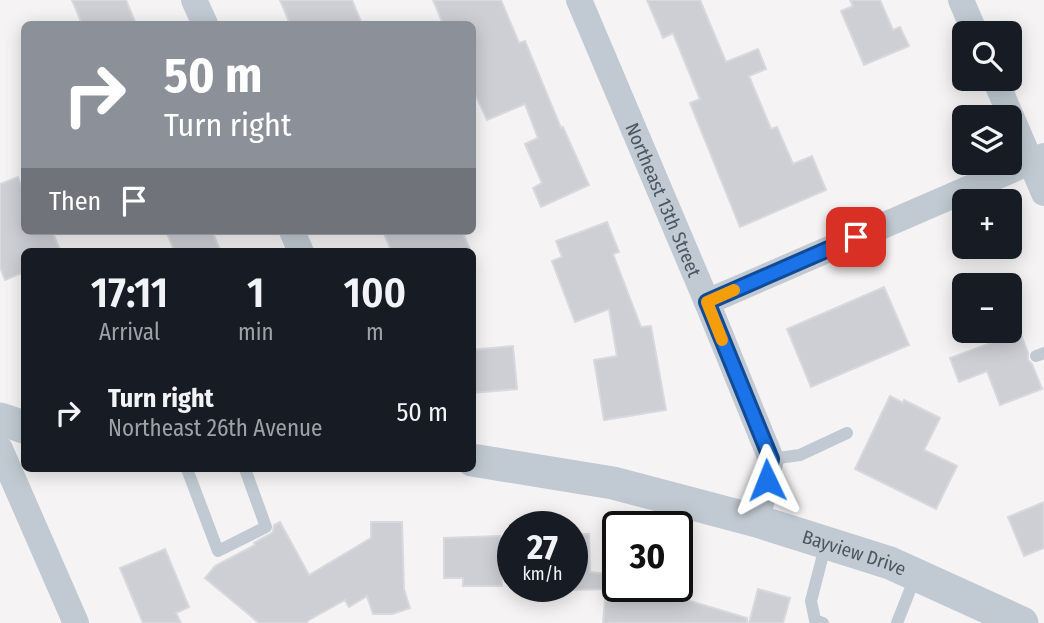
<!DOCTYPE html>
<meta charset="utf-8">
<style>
body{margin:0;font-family:"Fira Sans Condensed",sans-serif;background:#20242c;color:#f1f3f6;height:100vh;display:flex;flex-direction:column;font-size:26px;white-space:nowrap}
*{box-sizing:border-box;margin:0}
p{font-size:23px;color:#9ea1a6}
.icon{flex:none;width:38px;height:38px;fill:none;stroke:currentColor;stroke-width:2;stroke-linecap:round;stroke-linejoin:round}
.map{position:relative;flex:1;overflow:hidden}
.drawer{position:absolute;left:21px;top:248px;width:455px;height:224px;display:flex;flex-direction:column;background:#171b24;border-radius:10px;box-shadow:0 4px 18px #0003}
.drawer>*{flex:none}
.top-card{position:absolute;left:21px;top:21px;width:455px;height:214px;border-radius:10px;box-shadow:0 4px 18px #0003;background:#8c9099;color:#fff;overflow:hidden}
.tools{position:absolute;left:952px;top:21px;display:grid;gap:14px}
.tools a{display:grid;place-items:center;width:70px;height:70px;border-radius:10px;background:#171b24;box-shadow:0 4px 18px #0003;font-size:35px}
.speed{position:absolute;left:497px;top:511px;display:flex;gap:14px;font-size:35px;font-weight:700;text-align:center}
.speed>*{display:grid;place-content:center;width:91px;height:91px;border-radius:50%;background:#171b24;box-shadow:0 4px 18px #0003;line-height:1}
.speed small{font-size:18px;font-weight:400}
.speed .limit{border:4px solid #111;border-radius:10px;background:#fff;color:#111}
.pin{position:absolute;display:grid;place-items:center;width:60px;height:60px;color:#fff;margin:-30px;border-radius:14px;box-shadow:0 4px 10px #0006}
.me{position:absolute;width:77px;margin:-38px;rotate:358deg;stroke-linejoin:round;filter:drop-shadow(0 0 5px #0008)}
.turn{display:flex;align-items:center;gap:24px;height:147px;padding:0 28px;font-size:32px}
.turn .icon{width:91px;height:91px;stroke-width:2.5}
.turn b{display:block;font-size:49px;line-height:60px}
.then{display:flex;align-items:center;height:66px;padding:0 28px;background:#0003;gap:14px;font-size:26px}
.eta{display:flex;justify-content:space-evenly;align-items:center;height:119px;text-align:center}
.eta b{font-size:42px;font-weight:600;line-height:49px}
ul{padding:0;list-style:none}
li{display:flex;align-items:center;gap:21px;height:91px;padding:0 28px}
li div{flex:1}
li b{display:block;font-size:26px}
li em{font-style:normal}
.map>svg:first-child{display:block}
.building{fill:#cdcfd5;stroke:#d7d9de;stroke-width:2}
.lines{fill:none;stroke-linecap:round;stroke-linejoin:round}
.service{stroke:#c1cad2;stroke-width:12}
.minor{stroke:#c1cad2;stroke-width:26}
.tertiary{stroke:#c1cad2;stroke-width:33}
.route-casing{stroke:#114b97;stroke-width:18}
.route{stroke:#1a73e8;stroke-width:12}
.slow{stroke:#f59e0b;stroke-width:12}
.labels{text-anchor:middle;stroke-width:5;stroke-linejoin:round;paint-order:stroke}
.street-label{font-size:19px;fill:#4a5661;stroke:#fff}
</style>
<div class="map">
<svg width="1044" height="623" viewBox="0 0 1044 623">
<rect width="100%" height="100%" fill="#f5f3f3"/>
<!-- building -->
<path class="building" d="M72 0H126L136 24H82Z
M280 0H352L362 24H290Z
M433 0H501L519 43 525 41 561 128 563 127 589 185 541 207 533 188 542 183 525 144 538 138 525 104 487 120 472 87V24H443Z
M647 0H700L726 62 758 49 766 69 749 76 771 129 777 127 793 164 812 156 826 190 740 227 690 103 700 99 673 33 663 38Z
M850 0H880L893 30 900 27 909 46 864 65 841 11 853 6Z
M18 177 24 193V231H52L61 252H24V272L5 280 0 267V184Z
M607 222 619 252 613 254 641 327 651 326 666 410 604 420 594 360 617 356 609 309 575 322 552 261 562 257 556 241Z
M166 231H212L221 252H175Z
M383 231H462L471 252H392Z
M884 287 909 345 811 387 787 329Z
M1020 332 1028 353V360L1032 364 1042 389 1000 405 987 371 959 382 950 358Z
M513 346 517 389 472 393V350Z
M890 396 903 403 904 400 940 418 924 450 957 466 936 509 855 469Z
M1044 502V548L1024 556 1008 517Z
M280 522 309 575 371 538V522H402L404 589 410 608 392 614H373L367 596 349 607 345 600 309 620 306 623H259L205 578 215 566 255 545 254 543 270 534 273 532 274 525Z
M572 534H589L590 572 618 575V586H681L680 598 747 618V623H603L606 589 572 590Z
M500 536 502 586H463V578H444V538Z
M165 549 189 607 176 613 181 623H143L120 568Z
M758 589 790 598 783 623H749Z"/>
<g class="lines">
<!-- service -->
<path class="service" d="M1036 356 1044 353
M771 459 800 455 847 433
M187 469 218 551 266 527 245 469
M823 623 815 620 811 601 826 543
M897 623 916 575"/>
<!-- minor -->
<g class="minor">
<path d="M194 0 205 24"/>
<path id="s1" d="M579 0 707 302 771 459 757 521"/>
<path d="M961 0 975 33"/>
<path d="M995 79 1044 193"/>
<path d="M292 231 301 252"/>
<path d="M707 302 1044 156"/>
<path d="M0 449 76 623"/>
</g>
<!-- tertiary -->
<g class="tertiary">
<path d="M0 419 24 427"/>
<path id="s2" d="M472 460 613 483 757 521 890 563 1022 623"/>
</g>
</g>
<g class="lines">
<!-- route casing -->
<g class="route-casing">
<path id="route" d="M767 480 771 459 707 302 856 237"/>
</g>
<!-- route -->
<use href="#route" class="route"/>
<!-- slow -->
<path class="slow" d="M722 340 707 302 734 290"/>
</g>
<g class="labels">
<!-- street labels -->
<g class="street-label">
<text dy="7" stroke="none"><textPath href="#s1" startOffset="217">Northeast 13th Street</textPath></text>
<text dy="7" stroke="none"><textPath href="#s2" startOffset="394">Bayview Drive</textPath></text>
</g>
</g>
</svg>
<div class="tools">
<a><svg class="icon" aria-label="search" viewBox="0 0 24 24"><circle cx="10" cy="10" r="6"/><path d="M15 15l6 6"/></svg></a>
<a><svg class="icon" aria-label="layers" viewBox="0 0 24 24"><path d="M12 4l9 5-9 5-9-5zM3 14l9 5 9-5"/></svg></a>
<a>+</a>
<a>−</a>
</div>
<div class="speed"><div>27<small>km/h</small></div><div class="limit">30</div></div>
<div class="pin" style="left:856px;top:237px;background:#d93025"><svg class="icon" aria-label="arrive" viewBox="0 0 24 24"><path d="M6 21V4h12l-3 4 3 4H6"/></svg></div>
<svg class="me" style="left:767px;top:480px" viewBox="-20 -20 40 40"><path d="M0-17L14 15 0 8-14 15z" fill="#1a73e8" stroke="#fff" stroke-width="4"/></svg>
<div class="top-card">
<div class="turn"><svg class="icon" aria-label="right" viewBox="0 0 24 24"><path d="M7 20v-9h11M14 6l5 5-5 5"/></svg><div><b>50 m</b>Turn right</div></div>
<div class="then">Then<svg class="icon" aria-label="arrive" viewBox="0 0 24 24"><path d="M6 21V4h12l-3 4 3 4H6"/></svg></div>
</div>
<section class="drawer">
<div class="eta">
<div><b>17:11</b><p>Arrival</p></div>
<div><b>1</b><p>min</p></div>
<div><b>100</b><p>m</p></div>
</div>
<ul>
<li><svg class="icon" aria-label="right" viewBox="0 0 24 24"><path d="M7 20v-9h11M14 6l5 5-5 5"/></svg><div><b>Turn right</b><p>Northeast 26th Avenue</p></div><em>50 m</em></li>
</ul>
</section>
</div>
